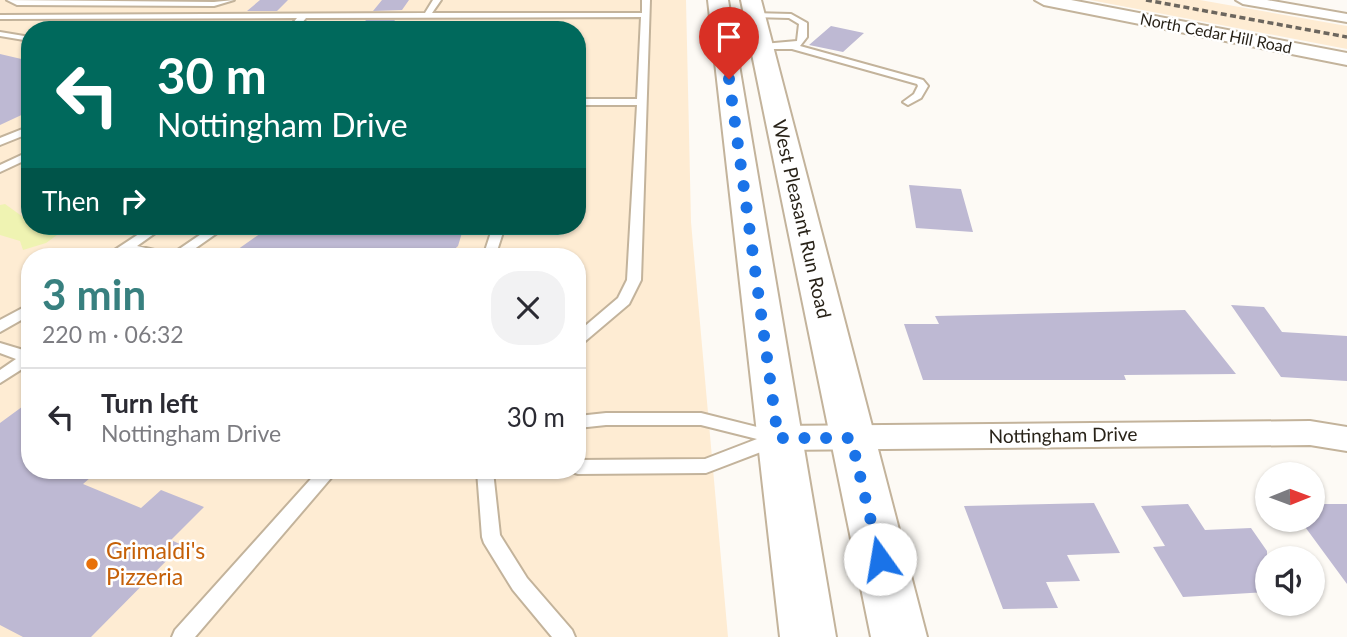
<!DOCTYPE html>
<meta charset="utf-8">
<style>
body{margin:0;font-family:Lato,sans-serif;background:#f2f2f3;color:#2b2b33;height:100vh;display:flex;flex-direction:column;font-size:26px;white-space:nowrap}
*{box-sizing:border-box;margin:0}
p{font-size:23px;color:#7c7c81}
.icon{flex:none;width:38px;height:38px;fill:none;stroke:currentColor;stroke-width:2;stroke-linecap:round;stroke-linejoin:round}
.map{position:relative;flex:1;overflow:hidden}
.details{position:absolute;left:21px;top:248px;width:565px;height:231px;display:flex;flex-direction:column;background:#fff;border-radius:28px;box-shadow:0 2px 5px #0004}
.details>*{flex:none}
.guide{position:absolute;left:21px;top:21px;width:565px;height:214px;border-radius:28px;box-shadow:0 2px 5px #0004;background:#00695c;color:#fff;overflow:hidden}
.needle{width:46px;rotate:89deg}
.buttons{position:absolute;left:1255px;top:462px;display:grid;gap:14px}
.buttons a{display:grid;place-items:center;width:70px;height:70px;border-radius:50%;background:#fff;box-shadow:0 2px 5px #0004;font-size:35px}
.pin{position:absolute;display:grid;place-items:center;width:60px;height:60px;color:#fff;margin:-72px -30px;border-radius:50% 50% 50% 0;rotate:-45deg;box-shadow:0 0 7px #0007}
.pin .icon{rotate:45deg}
.me{position:absolute;width:77px;margin:-38px;rotate:347deg;stroke-linejoin:round;filter:drop-shadow(0 0 5px #0008)}
.turn{display:flex;align-items:center;gap:24px;height:147px;padding:0 21px;font-size:32px}
.turn .icon{width:91px;height:91px;stroke-width:2.5}
.turn b{display:block;font-size:49px;line-height:60px}
.then{display:flex;align-items:center;height:66px;padding:0 21px;background:#0003;gap:14px;font-size:26px}
.round{display:grid;place-items:center;flex:none;width:74px;height:74px;border-radius:28px;background:#f2f2f3}
.head{display:flex;align-items:center;justify-content:space-between;height:119px;padding:0 21px}
h1{font-size:42px;font-weight:700;line-height:52px;color:#38807f}
ul{padding:0;list-style:none}
li{display:flex;align-items:center;gap:21px;height:98px;padding:0 21px;border-top:2px solid #e1e1e2}
li div{flex:1}
li b{display:block;font-size:26px}
li em{font-style:normal}
.map>svg:first-child{display:block}
.built{fill:#feecd3;fill-rule:evenodd}
.green{fill:#eff3b2}
.building{fill:#beb9d3}
.lines{fill:none;stroke-linecap:round;stroke-linejoin:round}
.service-casing{stroke:#c3b39b;stroke-width:4}
.minor-casing{stroke:#c3b39b;stroke-width:4}
.tertiary-casing{stroke:#c3b39b;stroke-width:4}
.secondary-casing{stroke:#c3b39b;stroke-width:4}
.service{fill:#fff;fill-rule:evenodd}
.minor{fill:#fff;fill-rule:evenodd}
.tertiary{fill:#fff;fill-rule:evenodd}
.secondary{fill:#fff;fill-rule:evenodd}
.rail{stroke:#6c665e;stroke-width:3.5;stroke-dasharray:6 3.5;stroke-linecap:butt}
.route{stroke:#1a73e8;stroke-width:12;stroke-dasharray:0 21.6}
.food-dot{fill:#e8710a;stroke:#fff;stroke-width:2.5}
.labels{text-anchor:middle;stroke-width:5;stroke-linejoin:round;paint-order:stroke}
.far-street-label{font-size:16px;fill:#292319;stroke:#fff}
.street-label{font-size:19px;fill:#292319;stroke:#fff}
.near-food-label{font-size:23px;fill:#c56008;stroke:#fff;text-anchor:start}
</style>
<div class="map">
<svg width="1347" height="637" viewBox="0 0 1347 637">
<rect width="100%" height="100%" fill="#fdfaf5"/>
<!-- built -->
<path class="built" d="M0 0H686L691 222 728 637H0ZM30 30H578V226H30ZM30 257H578V471H30Z
M1090 0H1200L1347 26V49Z"/>
<!-- green -->
<path class="green" d="M5 204 30 222V226L64 230 46 243 23 250 20 241 0 235V205Z"/>
<!-- building -->
<path class="building" d="M260 0H288L277 11H247Z
M382 0H409L402 10 373 11Z
M366 20H395L388 30H358Z
M237 21H267L258 30H227Z
M831 26 864 33 843 52 809 45Z
M0 54 30 61V111L0 125Z
M909 185 961 189 973 232 916 228Z
M271 226H464L458 246 446 257H227Z
M1231 305 1264 307 1282 332 1347 336V381L1281 377Z
M1185 310 1236 374 1124 375 1126 380H923L904 324H939L935 316Z
M30 401V471H98L83 484 141 508 161 490 204 507 171 540 182 545 91 637H23L0 625V423Z
M1094 503 1120 553 1067 555 1080 581 1046 582 1058 608 1003 609 964 506Z
M1188 504 1205 530 1251 528 1267 551V592L1183 597 1153 547 1165 546 1141 506Z
M1312 504H1347V584L1300 520H1312Z"/>
<g class="lines">
<!-- service casing -->
<g class="service-casing">
<path id="service" d="M7 0 214 2 234 0 214 6 17 5Z
M433 0H441L432 13H642V0H650L641 280 629 304 583 343 578 344V332L618 298 627 280 637 105H578V99H637L641 17 306 18 296 30H287L297 18 0 19V15L425 13Z
M755 13 791 14 807 23V37L800 46 923 80 928 86 921 98 908 105 903 102 914 94 918 86 917 84 792 49H760V45L763 44 797 41 799 24 789 18 752 17V13Z
M0 32 30 37V41L0 36Z
M30 126V133L0 145V138Z
M30 151V158L0 172V165Z
M151 226H165L137 246 172 254 213 226H227L183 257H154L128 251 118 257H104Z
M493 226H505L495 257H483Z
M30 304V315L0 332V320Z
M0 343 30 352V364L0 383V370L16 359 0 353Z
M606 413H701L773 431 782 434 784 439 782 444 706 473 578 474 572 472 578 471V460L705 459 757 439 701 425H606L578 428V416Z
M318 471H337L195 637H172L175 630Z
M477 471H493L500 535 527 578 572 630 575 637H552L513 590 484 543 482 537Z"/>
</g>
<!-- minor casing -->
<g class="minor-casing">
<path id="minor" d="M1236 0H1267L1347 14V22L1243 4Z
M1310 421 1347 427V451L1310 445 778 450 767 447 763 438 767 429 778 426Z"/>
</g>
<!-- tertiary casing -->
<g class="tertiary-casing">
<path id="tertiary" d="M1035 0H1071L1347 53V65L1044 5Z"/>
</g>
<!-- secondary casing -->
<g class="secondary-casing">
<path id="secondary" d="M708 0H728L836 637H780Z
M741 0H761L927 637H871Z"/>
</g>
<!-- service -->
<use href="#service" class="service"/>
<!-- minor -->
<use href="#minor" class="minor"/>
<!-- tertiary -->
<use href="#tertiary" class="tertiary"/>
<!-- secondary -->
<use href="#secondary" class="secondary"/>
<!-- rail -->
<path class="rail" d="M1146 0 1347 37"/>
</g>
<g class="lines">
<!-- route -->
<path class="route" d="M729 79 778 438H851L880 559"/>
</g>
<!-- markers -->
<circle class="food-dot" cx="92" cy="564" r="7"/>
<g class="labels">
<!-- far-street labels -->
<g class="far-street-label">
<text transform="translate(1216 33) rotate(11)" y="6">North Cedar Hill Road</text>
</g>
<!-- street labels -->
<g class="street-label">
<text transform="translate(802 219) rotate(77)" y="7">West Pleasant Run Road</text>
<text transform="translate(1063 435) rotate(-1)" y="7">Nottingham Drive</text>
</g>
<!-- near-food labels -->
<g class="near-food-label">
<text x="106" y="559">Grimaldi's<tspan x="106" dy="26">Pizzeria</tspan></text>
</g>
</g>
</svg>
<div class="buttons">
<a><svg class="needle" viewBox="-14 -14 28 28"><path d="M0-13l5 13h-10z" fill="#e53935"/><path d="M0 13l5-13h-10z" fill="#7c7c81"/></svg></a>
<a><svg class="icon" aria-label="sound" viewBox="0 0 24 24"><path d="M4 9h4l5-4v14l-5-4H4zM17 9q2 3 0 6"/></svg></a>
</div>
<div class="pin" style="left:729px;top:79px;background:#d93025"><svg class="icon" aria-label="arrive" viewBox="0 0 24 24"><path d="M6 21V4h12l-3 4 3 4H6"/></svg></div>
<svg class="me" style="left:880px;top:559px" viewBox="-20 -20 40 40"><circle r="19" fill="#fff"/><path d="M0-13L10 11 0 6-10 11z" fill="#1a73e8"/></svg>
<div class="guide">
<div class="turn"><svg class="icon" aria-label="left" viewBox="0 0 24 24"><path d="M17 20v-9H6M10 6l-5 5 5 5"/></svg><div><b>30 m</b>Nottingham Drive</div></div>
<div class="then">Then<svg class="icon" aria-label="right" viewBox="0 0 24 24"><path d="M7 20v-9h11M14 6l5 5-5 5"/></svg></div>
</div>
<section class="details">
<div class="head"><div><h1>3 min</h1><p>220 m · 06:32</p></div><a class="round"><svg class="icon" aria-label="close" viewBox="0 0 24 24"><path d="M6 6l12 12M18 6L6 18"/></svg></a></div>
<ul>
<li><svg class="icon" aria-label="left" viewBox="0 0 24 24"><path d="M17 20v-9H6M10 6l-5 5 5 5"/></svg><div><b>Turn left</b><p>Nottingham Drive</p></div><em>30 m</em></li>
</ul>
</section>
</div>
